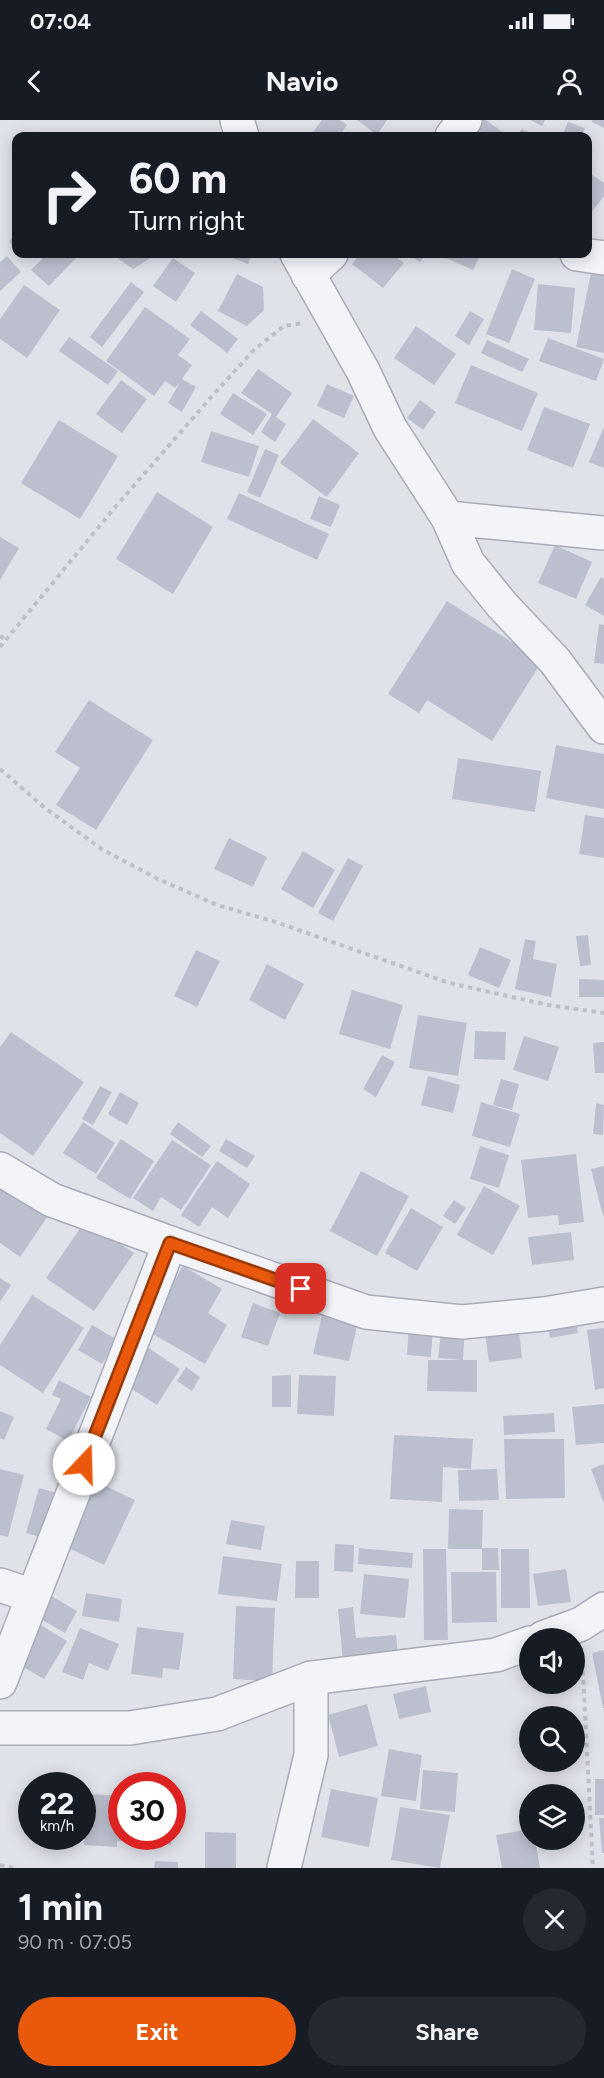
<!DOCTYPE html>
<meta charset="utf-8">
<style>
body{margin:0;font-family:Figtree,sans-serif;background:#242831;color:#f1f3f6;height:100vh;display:flex;flex-direction:column;font-size:22px;white-space:nowrap}
*{box-sizing:border-box;margin:0}
p{font-size:20px;color:#9ea1a6}
.icon{flex:none;width:33px;height:33px;fill:none;stroke:currentColor;stroke-width:2;stroke-linecap:round;stroke-linejoin:round}
.map{position:relative;height:1748px;overflow:hidden}
.side{display:flex;flex-direction:column;background:#171b24;flex:1}
.side>*{flex:none}
.guide{position:absolute;left:12px;top:12px;width:580px;height:126px;border-radius:12px;box-shadow:0 3px 15px #0003;background:#171b24;color:#f1f3f6;overflow:hidden}
.fabs{position:absolute;left:519px;top:1508px;display:grid;gap:12px}
.fabs a{display:grid;place-items:center;width:66px;height:66px;border-radius:50%;background:#171b24;box-shadow:0 3px 15px #0003;font-size:30px}
.speed{position:absolute;left:18px;top:1652px;display:flex;gap:12px;font-size:30px;font-weight:700;text-align:center}
.speed>*{display:grid;place-content:center;width:78px;height:78px;border-radius:50%;background:#171b24;box-shadow:0 3px 15px #0003;line-height:1}
.speed small{font-size:15px;font-weight:400}
.speed .limit{border:9px solid #d22;background:#fff;color:#111}
.pin{position:absolute;display:grid;place-items:center;width:51px;height:51px;color:#fff;margin:-26px;border-radius:12px;box-shadow:0 3px 9px #0006}
.me{position:absolute;width:66px;margin:-33px;rotate:21deg;stroke-linejoin:round;filter:drop-shadow(0 0 4px #0008)}
.turn{display:flex;align-items:center;gap:21px;height:126px;padding:0 18px;font-size:27px}
.turn .icon{width:78px;height:78px;stroke-width:2.5}
.turn b{display:block;font-size:42px;line-height:51px}
.round{display:grid;place-items:center;flex:none;width:63px;height:63px;border-radius:32px;background:#242831}
.overview{display:flex;align-items:center;justify-content:space-between;height:102px;padding:0 18px}
h1{font-size:36px;font-weight:700;line-height:45px}
.primary-button{display:flex;gap:12px;margin-top:auto;padding:12px 18px}
.primary-button a{flex:1;height:69px;border-radius:36px;background:#ea580c;color:#fff;font-size:24px;font-weight:700;line-height:69px;text-align:center}
.primary-button a+a{background:#242831;color:#f1f3f6}
.status{display:flex;justify-content:space-between;align-items:center;height:42px;padding:0 30px;background:#171b24;direction:ltr}
.status svg{height:16px;fill:currentColor}
header{display:flex;justify-content:space-between;align-items:center;height:78px;padding:0 18px;background:#171b24;font-size:27px;font-weight:700}
.map>svg:first-child{display:block}
.building{fill:#bcc0ce}
.lines{fill:none;stroke-linecap:round;stroke-linejoin:round}
.minor-casing{stroke:#a8abb8;stroke-width:36}
.path{stroke:#bec0c9;stroke-width:4;stroke-dasharray:4.5 4.5;stroke-linecap:butt}
.minor{stroke:#f3f4f8;stroke-width:33}
.route-casing{stroke:#983908;stroke-width:15}
.route{stroke:#ea580c;stroke-width:10}
</style>
<div class="status"><b>07:04</b><svg viewBox="0 0 49 12"><path d="M0 12V9h3v3zM5 12V6h3v6zM10 12V3h3v9zM15 12V0h3v12zM26 1h20v11H26zM47 4h2v5h-2z"/></svg></div>
<header><svg class="icon" aria-label="back" viewBox="0 0 24 24"><path d="M15 5l-7 7 7 7"/></svg>Navio<svg class="icon" aria-label="person" viewBox="0 0 24 24"><circle cx="12" cy="8" r="4"/><path d="M4 21q1-7 8-7t8 7"/></svg></header>
<div class="map">
<svg width="604" height="1748" viewBox="0 0 604 1748">
<rect width="100%" height="100%" fill="#e0e2ea"/>
<!-- building -->
<path class="building" d="M322 0H340L347 5 339 16H310Z
M357 0H387L377 15Z
M481 0H486L508 16H468Z
M530 0H545L542 6Z
M592 0H604V8L592 2Z
M568 2 585 8 581 16H562Z
M521 9 540 16H518Z
M588 52 604 63V76L588 97Z
M16 112V127L9 122Z
M47 134H76L78 136 49 166 31 150Z
M112 134H157L133 149Z
M221 134H252L248 144Z
M360 134H392L404 143 383 168 352 144Z
M408 134H426L420 142Z
M448 134H481L473 150 446 138Z
M7 136 21 152 0 171V142Z
M173 138 195 153 176 182 153 166Z
M592 148 604 151V233L576 227Z
M512 149 535 159 509 223 486 214Z
M237 154 263 167 264 190 247 206 218 191Z
M131 162 144 172 102 227 90 217Z
M538 164 575 168 571 213 534 210Z
M24 165 60 190 27 238 0 219V199Z
M145 187 190 219 178 235 192 245 182 259 196 267 182 292 168 283 180 262 175 268 165 261 154 276 106 241Z
M201 191 238 219 227 233 190 205Z
M470 191 484 199 469 225 455 216Z
M416 206 456 234 434 265 394 238Z
M69 217 118 251 108 265 59 231Z
M548 218 604 239 596 261 539 241Z
M487 220 529 239 522 252 481 233Z
M471 245 538 273 522 311 455 283Z
M258 249 292 273 276 297 286 304 275 322 261 312 272 294 241 273Z
M121 260 147 279 122 313 96 294Z
M327 264 354 276 344 298 317 286Z
M233 273 267 294 253 315 220 294Z
M420 280 436 292 423 310 407 298Z
M544 287 590 304 573 348 527 330Z
M313 299 359 333 327 377 280 343Z
M59 300 118 336 80 399 21 363Z
M604 307V348L589 342Z
M211 311 259 326 249 357 201 342Z
M265 329 279 335 260 378 247 372Z
M157 372 213 407 173 474 116 439Z
M239 373 329 414 317 440 227 399Z
M319 376 340 385 331 407 310 399Z
M0 417 19 428 0 460Z
M555 425 592 442 576 479 538 463Z
M601 457 604 459V496L585 485Z
M447 481 542 541 492 621 427 580 419 593 388 574Z
M599 504 604 505V544L594 543Z
M89 580 153 620 96 710 56 685 80 648 55 632Z
M556 625 604 634V689L546 678Z
M458 638 541 651 535 692 452 679Z
M585 695 604 698V738L579 734Z
M229 718 267 737 253 767 214 749Z
M303 731 335 750 313 788 281 769Z
M348 738 363 746 333 801 318 793Z
M588 815 591 845 580 846 576 816Z
M525 819 536 821 533 839 557 844 551 877 515 869Z
M480 827 511 840 499 868 468 855Z
M196 830 220 841 197 887 174 876Z
M267 844 304 864 285 900 249 880Z
M579 859 604 860V877H579Z
M352 870 403 885 390 929 339 914Z
M418 895 467 903 458 956 409 948Z
M475 911 506 912 505 940 474 939Z
M11 912 84 962 33 1036 0 1013V927Z
M524 916 559 927 548 961 513 950Z
M604 922V953H595L593 923Z
M382 935 395 942 376 977 363 969Z
M428 956 460 965 453 993 421 985Z
M501 959 519 964 512 990 493 985Z
M100 966 112 972 93 1005 82 999Z
M120 972 139 983 127 1005 108 994Z
M481 982 520 994 510 1027 472 1016Z
M596 983 604 985 603 1015 593 1014Z
M83 1002 115 1023 96 1054 63 1033Z
M178 1002 211 1026 202 1037 170 1014Z
M121 1019 154 1041 130 1079 96 1058Z
M226 1019 255 1036 247 1048 219 1031Z
M172 1020 211 1045 181 1090 161 1077 153 1091 133 1078Z
M480 1026 509 1035 499 1068 470 1059Z
M576 1034 584 1102 559 1105 558 1095 528 1098 521 1040Z
M217 1041 250 1064 228 1098 212 1087 199 1107 181 1095Z
M604 1046V1096H603L591 1049Z
M361 1051 409 1076 377 1136 330 1111Z
M484 1066 520 1086 493 1135 457 1115Z
M0 1068 52 1090 20 1137 0 1123Z
M454 1080 466 1088 455 1104 443 1096Z
M411 1088 443 1107 417 1151 385 1133Z
M86 1100 134 1133 94 1191 46 1158Z
M571 1112 574 1140 532 1145 528 1117Z
M183 1146 222 1169 208 1193 227 1205 205 1244 146 1210Z
M0 1158 11 1165 0 1182Z
M32 1175 84 1208 43 1273 0 1245V1225Z
M253 1183 280 1193 268 1226 241 1217Z
M575 1193 578 1213 550 1218 547 1198Z
M322 1195 358 1202 349 1241 313 1234Z
M518 1202 522 1238 489 1242 484 1206Z
M409 1204 433 1206 431 1237 407 1235Z
M442 1204 465 1206 463 1240 438 1238Z
M92 1205 116 1219 102 1244 78 1230Z
M604 1208V1268L595 1270 587 1210Z
M147 1227 180 1249 157 1285 124 1264Z
M428 1240H477V1272L427 1271Z
M186 1247 200 1257 192 1271 177 1261Z
M291 1255V1287H272V1256Z
M299 1255 336 1256 334 1296 297 1294Z
M59 1260 91 1277 68 1321 46 1309 61 1279 52 1275Z
M604 1284V1323L576 1325 572 1287Z
M0 1291 14 1297 4 1320 0 1318Z
M554 1293 555 1312 504 1315 503 1296Z
M394 1315 473 1319 471 1349 443 1347 442 1382 390 1379Z
M504 1319H564L565 1378 506 1379Z
M604 1344V1384L591 1349Z
M0 1349 24 1355 8 1417 0 1415Z
M497 1349 499 1380 459 1381 458 1350Z
M89 1358 135 1380 104 1445 58 1423Z
M39 1368 64 1375 51 1420 26 1413Z
M449 1389 483 1390 482 1428H498L499 1450H482V1429H448Z
M231 1400 265 1406 261 1430 226 1424Z
M335 1424 354 1425 353 1452 334 1451Z
M359 1428 413 1433 412 1448 358 1444Z
M423 1429H446L448 1520H424Z
M501 1429H529L530 1488H501Z
M223 1436 282 1444 277 1481 218 1474Z
M296 1441H319V1478H295Z
M566 1449 571 1482 538 1486 533 1454Z
M451 1452H496L497 1502 452 1503Z
M364 1454 409 1459 405 1498 360 1494Z
M41 1470 77 1491 65 1513 28 1492Z
M86 1473 122 1479 119 1502 82 1496Z
M236 1486 275 1488 272 1561 233 1559Z
M353 1487 356 1518 396 1515 398 1537 343 1542 338 1489Z
M34 1501 67 1521 44 1559 11 1540Z
M137 1507 184 1513 179 1550 163 1548 162 1558 131 1554Z
M80 1508 119 1524 108 1551 89 1543 83 1560 62 1552Z
M604 1530V1588H603L592 1533Z
M426 1566 431 1592 399 1599 393 1574Z
M367 1584 378 1626 339 1637 328 1595Z
M389 1629 422 1635 416 1681 381 1676Z
M423 1650 458 1653 455 1692 420 1689Z
M595 1659H604V1695H595Z
M331 1669 378 1678 369 1727 321 1717Z
M88 1674 122 1676V1716H136V1722L117 1721V1727L84 1725Z
M400 1687 450 1695 440 1748 391 1740Z
M599 1698H604V1733H602Z
M530 1709V1719H535L540 1748H502L496 1715Z
M205 1712 236 1713V1748H205Z
M153 1716H171V1725L153 1723Z
M155 1741 178 1742V1748H154Z"/>
<g class="lines">
<!-- minor casing -->
<g class="minor-casing">
<path id="minor" d="M237 0 242 16
M452 16 465 0
M297 134 363 251 390 308 448 398 468 443 502 485 555 541 604 607
M577 134 604 138
M308 155 331 134
M448 398 604 413
M0 1049 52 1080 170 1123 366 1192 462 1202 544 1194 604 1184
M0 1465 33 1476
M543 1518 581 1504 604 1489
M0 1562 170 1123
M0 1608H130L217 1594 311 1558 496 1535 530 1523
M284 1748 311 1635V1558"/>
</g>
<!-- path -->
<path class="path" d="M0 516 7 520
M0 527 111 392 213 275 254 230 284 206 303 203
M0 649 45 688 103 730 158 759 217 785 276 802 449 863 548 885 604 893
M582 1533 593 1748
M0 1745 13 1748"/>
<!-- minor -->
<use href="#minor" class="minor"/>
</g>
<g class="lines">
<!-- route casing -->
<g class="route-casing">
<path id="route" d="M84 1344 170 1123 301 1169"/>
</g>
<!-- route -->
<use href="#route" class="route"/>
</g>
</svg>
<div class="fabs">
<a><svg class="icon" aria-label="sound" viewBox="0 0 24 24"><path d="M4 9h4l5-4v14l-5-4H4zM17 9q2 3 0 6"/></svg></a>
<a><svg class="icon" aria-label="search" viewBox="0 0 24 24"><circle cx="10" cy="10" r="6"/><path d="M15 15l6 6"/></svg></a>
<a><svg class="icon" aria-label="layers" viewBox="0 0 24 24"><path d="M12 4l9 5-9 5-9-5zM3 14l9 5 9-5"/></svg></a>
</div>
<div class="speed"><div>22<small>km/h</small></div><div class="limit">30</div></div>
<div class="pin" style="left:301px;top:1169px;background:#d93025"><svg class="icon" aria-label="arrive" viewBox="0 0 24 24"><path d="M6 21V4h12l-3 4 3 4H6"/></svg></div>
<svg class="me" style="left:84px;top:1344px" viewBox="-20 -20 40 40"><circle r="19" fill="#fff"/><path d="M0-13L10 11 0 6-10 11z" fill="#ea580c"/></svg>
<div class="guide">
<div class="turn"><svg class="icon" aria-label="right" viewBox="0 0 24 24"><path d="M7 20v-9h11M14 6l5 5-5 5"/></svg><div><b>60 m</b>Turn right</div></div>
</div>
</div>
<section class="side">
<div class="overview"><div><h1>1 min</h1><p>90 m · 07:05</p></div><a class="round"><svg class="icon" aria-label="close" viewBox="0 0 24 24"><path d="M6 6l12 12M18 6L6 18"/></svg></a></div>
<div class="primary-button"><a>Exit</a><a>Share</a></div>
</section>
